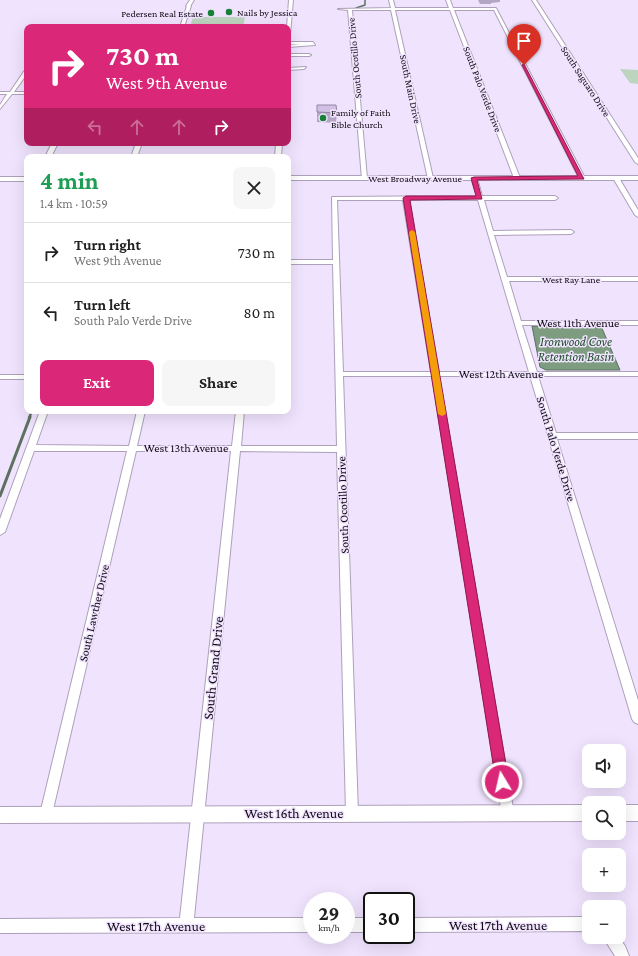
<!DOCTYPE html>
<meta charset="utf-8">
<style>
body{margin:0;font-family:"Crimson Pro",serif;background:#f6f6f6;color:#222;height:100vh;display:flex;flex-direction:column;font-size:15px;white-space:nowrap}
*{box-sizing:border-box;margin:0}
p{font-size:13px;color:#767676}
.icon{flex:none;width:22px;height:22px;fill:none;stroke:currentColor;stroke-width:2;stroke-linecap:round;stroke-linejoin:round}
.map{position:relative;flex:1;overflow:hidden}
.details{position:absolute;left:24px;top:154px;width:267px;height:260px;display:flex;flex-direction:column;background:#fff;border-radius:8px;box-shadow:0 4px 16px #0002}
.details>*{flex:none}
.hud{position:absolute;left:24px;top:24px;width:267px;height:122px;border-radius:8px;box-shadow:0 4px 16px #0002;background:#db2777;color:#fff;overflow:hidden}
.buttons{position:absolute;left:582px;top:744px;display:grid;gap:8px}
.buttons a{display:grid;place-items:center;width:44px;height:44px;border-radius:8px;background:#fff;box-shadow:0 4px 16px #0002;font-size:20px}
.speed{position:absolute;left:303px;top:892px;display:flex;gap:8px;font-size:20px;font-weight:700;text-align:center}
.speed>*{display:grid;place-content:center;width:52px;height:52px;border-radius:50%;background:#fff;box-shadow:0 4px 16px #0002;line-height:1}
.speed small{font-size:10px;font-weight:400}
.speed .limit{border:2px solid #111;border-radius:6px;background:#fff;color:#111}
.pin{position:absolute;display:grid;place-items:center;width:34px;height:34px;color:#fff;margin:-41px -17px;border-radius:50% 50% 50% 0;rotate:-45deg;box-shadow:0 0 4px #0007}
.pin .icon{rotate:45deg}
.me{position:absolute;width:44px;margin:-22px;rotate:351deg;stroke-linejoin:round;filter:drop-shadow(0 0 3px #0008)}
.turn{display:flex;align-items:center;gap:14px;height:84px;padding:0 16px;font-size:18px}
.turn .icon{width:52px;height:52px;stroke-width:2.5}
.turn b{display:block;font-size:28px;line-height:34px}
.lanes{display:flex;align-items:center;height:38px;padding:0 16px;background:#0003;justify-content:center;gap:20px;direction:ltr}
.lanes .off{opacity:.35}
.round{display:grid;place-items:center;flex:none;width:42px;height:42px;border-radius:8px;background:#f6f6f6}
.headline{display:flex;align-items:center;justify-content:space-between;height:68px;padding:0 16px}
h1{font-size:24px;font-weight:700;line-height:30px;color:#1e9e55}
.cta{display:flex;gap:8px;margin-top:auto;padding:8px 16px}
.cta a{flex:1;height:46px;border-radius:8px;background:#db2777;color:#fff;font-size:16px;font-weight:700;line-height:46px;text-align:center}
.cta a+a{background:#f6f6f6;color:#222}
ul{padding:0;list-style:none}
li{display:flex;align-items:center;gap:12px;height:60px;padding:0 16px;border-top:1px solid #e0e0e0}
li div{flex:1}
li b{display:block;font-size:15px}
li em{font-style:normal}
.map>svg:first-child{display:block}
.green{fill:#bdd4bf}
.water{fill:#7d9c80;stroke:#5c7160}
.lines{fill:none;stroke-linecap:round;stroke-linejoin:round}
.stream-far2{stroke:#5c7160;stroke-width:1.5}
.stream-far1{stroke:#5c7160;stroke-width:2.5}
.stream{stroke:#5c7160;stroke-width:3}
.street-casing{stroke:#ada0b9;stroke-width:2}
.secondary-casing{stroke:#ada0b9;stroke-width:2}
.street{fill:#fff;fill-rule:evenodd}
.secondary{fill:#fff;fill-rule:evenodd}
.wall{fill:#b5a5c4}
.building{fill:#d2c0e4;stroke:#9386a0}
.route{fill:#db2777;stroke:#8e194d}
.slow{fill:#f59e0b}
.poi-dot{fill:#168136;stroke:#f0e3fe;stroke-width:1.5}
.labels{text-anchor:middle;stroke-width:3;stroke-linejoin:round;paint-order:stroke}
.far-poi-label{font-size:10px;fill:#100c14;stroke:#f0e3fe;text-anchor:start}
.far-street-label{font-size:10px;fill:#100c14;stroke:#f0e3fe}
.street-label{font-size:12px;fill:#100c14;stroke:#f0e3fe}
.water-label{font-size:13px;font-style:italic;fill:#1d4e27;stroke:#f0e3fe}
.near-street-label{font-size:14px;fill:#100c14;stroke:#f0e3fe}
</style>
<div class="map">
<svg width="638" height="956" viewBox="0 0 638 956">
<rect width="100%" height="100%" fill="#f0e3fe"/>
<!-- green -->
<path class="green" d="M193 17H245L243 27H190Z
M620 69 638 70V84L630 83Z"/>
<!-- water -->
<path class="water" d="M601 326 620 370H546L540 367 532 326Z"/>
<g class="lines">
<!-- stream-far2 -->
<path class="stream-far2" d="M356 8 365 5V0"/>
<!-- stream-far1 -->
<path class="stream-far1" d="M29 418 32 411"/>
<!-- stream -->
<path class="stream" d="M0 496 30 417"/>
<!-- street casing -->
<g class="street-casing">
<path id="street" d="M289 0H293L290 34 288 35V27H287Z
M389 0H393L395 8H449L446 0H450L453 8H496L585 178 584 179 579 178 494 10H454L520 178 517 180 514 178 450 10H395L433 178 428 179 391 10H352L367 178 362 179 348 10 338 9 391 8Z
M532 0H536L638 158V164L635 162Z
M189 5 191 6 184 27H180L187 6Z
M288 42H313L315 45 288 47V45L300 44H288Z
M288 54H309L311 55 309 56H288Z
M306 67 304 69 288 70V68Z
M25 70H27V74L14 92H27V94H12L0 109V105L7 94H0V92H10Z
M52 143H58L51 157H45Z
M136 143H142L137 157H131Z
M276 143H282L281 157H275Z
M474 176 477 178 482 196H555L558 198 555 200H484L493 231 571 230 574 232 571 234 494 235 507 277H638V281H509L521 321H638V325H522L537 372H638V376H538L556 433H638V439H557L638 700V724L634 722 632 719 530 376H439L514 814 512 818 508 820 504 818 502 814 432 376H343L358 813 356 817 352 819 348 817 346 813 337 452 240 451 194 918H312V932L0 933V919L180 918 231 451H136L52 814 50 818 46 820 42 818 40 814 127 451H34L5 532 0 535V519L40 411H48L36 445 129 446 137 411H145L137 446H232L236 411H244L241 446H337L333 264H288V260H333L332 197 477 196 471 178ZM337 200H403L431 372H343ZM409 200H478L529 372H439Z
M616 176 619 178 638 210V217L635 215 613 178Z
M0 375H27V379H0Z
M583 917 589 919V933L583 931 406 932V918Z
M346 918H372V932H346Z
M603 937H619L625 946 629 956H615Z"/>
</g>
<!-- secondary casing -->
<g class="secondary-casing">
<path id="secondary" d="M190 0H194L189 8 186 6Z
M288 176H638V180H288Z
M0 177H27V181H0Z
M589 805V821L0 823V807Z
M619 805H638V821H619Z"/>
</g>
<!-- street -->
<use href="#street" class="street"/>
<!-- secondary -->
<use href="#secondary" class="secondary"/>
</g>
<!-- wall -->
<path class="wall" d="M478 0H500V2L491 3V4H480Z
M317 105 337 113 336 123 317 122Z"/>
<!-- building -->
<path class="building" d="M317 105H336L337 113 317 112Z"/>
<!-- route -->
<path class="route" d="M524 64 584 179 477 180 482 199 410 200 509 782 507 786 502 788 498 786 496 782 403 198 406 196H476L471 178 474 177 578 176 522 65Z"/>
<!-- slow -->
<path class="slow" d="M412 230 415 232 446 414 442 416 438 414 409 232Z"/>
<!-- markers -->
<g class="poi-dot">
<circle cx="229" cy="12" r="4"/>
<circle cx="211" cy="13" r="4"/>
<circle cx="323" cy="118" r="4"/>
</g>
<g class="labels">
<!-- far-poi labels -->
<g class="far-poi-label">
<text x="237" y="16">Nails by Jessica</text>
<text x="203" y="17" text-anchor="end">Pedersen Real Estate</text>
<text x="331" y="116">Family of Faith<tspan x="331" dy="12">Bible Church</tspan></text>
</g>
<!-- far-street labels -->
<g class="far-street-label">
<text transform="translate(354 58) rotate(-95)" y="4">South Ocotillo Drive</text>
<text transform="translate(586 81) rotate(57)" y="4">South Saguaro Drive</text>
<text transform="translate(411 89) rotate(78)" y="4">South Main Drive</text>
<text transform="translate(483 89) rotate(69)" y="4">South Palo Verde Drive</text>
<text x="415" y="182">West Broadway Avenue</text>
<text x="571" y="283">West Ray Lane</text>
</g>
<!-- street labels -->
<g class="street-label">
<text x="578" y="327">West 11th Avenue</text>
<text x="501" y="378">West 12th Avenue</text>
<text x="186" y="452">West 13th Avenue</text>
<text transform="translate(556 449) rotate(73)" y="4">South Palo Verde Drive</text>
<text transform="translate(343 505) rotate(-92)" y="4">South Ocotillo Drive</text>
<text transform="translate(94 613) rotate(-77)" y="4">South Lawther Drive</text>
</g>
<!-- water labels -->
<g class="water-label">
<text x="576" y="346">Ironwood Cove<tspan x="576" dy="15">Retention Basin</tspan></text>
</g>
<!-- near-street labels -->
<g class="near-street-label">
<text transform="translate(213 668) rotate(-84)" y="5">South Grand Drive</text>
<text x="294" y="818">West 16th Avenue</text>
<text x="498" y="930">West 17th Avenue</text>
<text x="156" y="931">West 17th Avenue</text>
</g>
</g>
</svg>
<div class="buttons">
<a><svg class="icon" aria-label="sound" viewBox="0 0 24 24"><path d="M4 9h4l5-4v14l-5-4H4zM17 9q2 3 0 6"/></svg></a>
<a><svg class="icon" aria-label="search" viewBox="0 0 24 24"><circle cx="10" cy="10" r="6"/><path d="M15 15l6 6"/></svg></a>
<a>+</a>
<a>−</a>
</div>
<div class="speed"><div>29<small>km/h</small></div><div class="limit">30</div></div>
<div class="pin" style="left:524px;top:65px;background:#d93025"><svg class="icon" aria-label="arrive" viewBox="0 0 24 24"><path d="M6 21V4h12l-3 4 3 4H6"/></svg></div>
<svg class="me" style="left:502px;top:782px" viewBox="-20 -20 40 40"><circle r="17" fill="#db2777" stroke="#fff" stroke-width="3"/><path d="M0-11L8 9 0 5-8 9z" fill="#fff"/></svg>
<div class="hud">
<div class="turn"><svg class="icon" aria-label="right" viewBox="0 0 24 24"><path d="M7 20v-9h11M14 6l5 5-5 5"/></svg><div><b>730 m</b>West 9th Avenue</div></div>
<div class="lanes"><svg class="icon off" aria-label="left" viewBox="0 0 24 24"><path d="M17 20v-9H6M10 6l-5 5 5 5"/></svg><svg class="icon off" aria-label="ahead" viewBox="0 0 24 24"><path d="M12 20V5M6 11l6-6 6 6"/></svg><svg class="icon off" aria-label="ahead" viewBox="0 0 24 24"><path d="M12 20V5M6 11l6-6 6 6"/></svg><svg class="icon" aria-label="right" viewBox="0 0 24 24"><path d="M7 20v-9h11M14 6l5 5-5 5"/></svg></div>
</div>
<section class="details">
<div class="headline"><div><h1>4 min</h1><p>1.4 km · 10:59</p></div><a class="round"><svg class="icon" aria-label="close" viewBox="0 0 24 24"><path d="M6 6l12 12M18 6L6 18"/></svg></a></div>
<ul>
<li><svg class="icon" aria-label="right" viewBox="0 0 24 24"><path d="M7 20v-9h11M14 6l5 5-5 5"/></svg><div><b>Turn right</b><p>West 9th Avenue</p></div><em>730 m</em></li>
<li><svg class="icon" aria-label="left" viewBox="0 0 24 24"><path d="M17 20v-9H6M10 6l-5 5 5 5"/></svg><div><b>Turn left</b><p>South Palo Verde Drive</p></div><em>80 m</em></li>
</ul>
<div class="cta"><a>Exit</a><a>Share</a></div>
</section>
</div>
